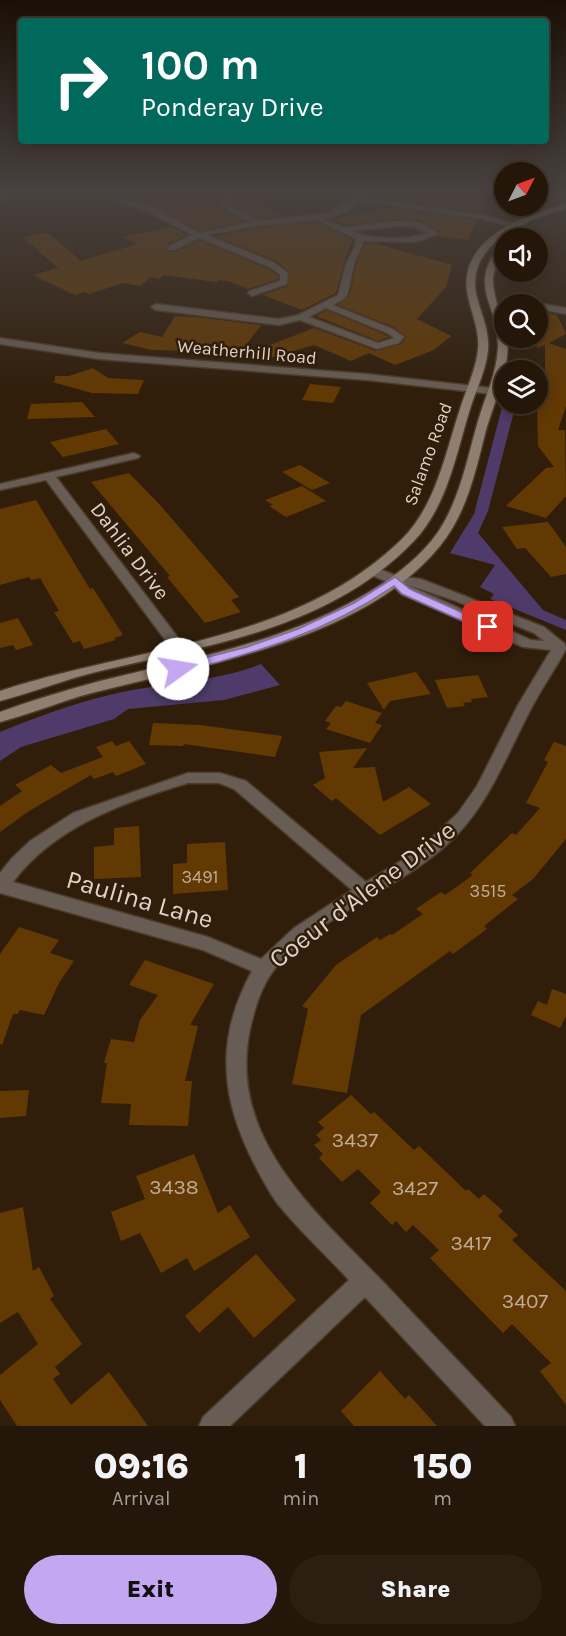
<!DOCTYPE html>
<style>
body{margin:0;font-family:Karla,sans-serif;background:#2c1f12;color:#f1f3f6;height:100vh;display:flex;flex-direction:column;font-size:22px;white-space:nowrap}
*{box-sizing:border-box;margin:0}
p{font-size:20px;color:#a39f9c}
.icon{flex:none;width:33px;height:33px;fill:none;stroke:currentColor;stroke-width:2;stroke-linecap:round;stroke-linejoin:round}
.map{position:relative;height:1426px;overflow:hidden}
.side{display:flex;flex-direction:column;background:#241608;flex:1}
.side>*{flex:none}
.guide{position:absolute;left:18px;top:18px;width:531px;height:126px;border-radius:6px;box-shadow:0 3px 15px #0003,0 0 0 2px #413529;background:#00695c;color:#fff;overflow:hidden}
.needle{width:39px;rotate:48deg}
.tools{position:absolute;left:494px;top:162px;display:grid;gap:12px}
.tools a{display:grid;place-items:center;width:54px;height:54px;border-radius:50%;background:#241608;box-shadow:0 3px 15px #0003,0 0 0 2px #413529;font-size:30px}
.pin{position:absolute;display:grid;place-items:center;width:51px;height:51px;color:#fff;margin:-26px;border-radius:12px;box-shadow:0 3px 9px #0006}
.me{position:absolute;width:66px;margin:-33px;rotate:77deg;stroke-linejoin:round;filter:drop-shadow(0 0 4px #0008)}
.turn{display:flex;align-items:center;gap:21px;height:126px;padding:0 24px;font-size:27px}
.turn .icon{width:78px;height:78px;stroke-width:2.5}
.turn b{display:block;font-size:42px;line-height:51px}
.eta{display:flex;justify-content:space-evenly;align-items:center;height:102px;text-align:center}
.eta b{font-size:36px;font-weight:800;line-height:42px}
.cta{display:flex;gap:12px;margin-top:auto;padding:12px 24px}
.cta a{flex:1;height:69px;border-radius:36px;background:#c4a7f1;color:#111;font-size:24px;font-weight:800;line-height:69px;text-align:center}
.cta a+a{background:#2c1f12;color:#f1f3f6}
.map>svg:first-child{display:block}
.green{fill:#4e3b69}
.building{fill:#633903}
.lines{fill:none;stroke-linecap:round;stroke-linejoin:round}
.minor-casing{stroke:#4c3b29;stroke-width:3}
.secondary-casing{stroke:#4c3b29;stroke-width:3}
.minor{fill:#675d54;fill-rule:evenodd}
.secondary{fill:#8e7f71;fill-rule:evenodd}
.route{fill:#c4a7f1;stroke:#7f6d9d;stroke-width:1.5}
.labels{text-anchor:middle;stroke-width:5;stroke-linejoin:round;paint-order:stroke}
.far-street-label{font-size:18px;fill:#dfd3c8;stroke:#301e0b}
.number-label{font-size:18px;fill:#c0ac97}
.street-label{font-size:21px;fill:#dfd3c8;stroke:#301e0b}
.near-number-label{font-size:21px;fill:#c0ac97}
.near-street-label{font-size:26px;fill:#dfd3c8;stroke:#301e0b}
</style>
<div class="map">
<svg width="566" height="1426" viewBox="0 0 566 1426">
<rect width="100%" height="100%" fill="#301e0b"/>
<!-- green -->
<path class="green" d="M504 400V404H516L488 511 478 533 543 610 566 620V630L490 599 494 594 480 587 495 565 450 553 474 514Z
M261 664 280 685 224 700 128 709 114 719 21 747 0 761V732C41 715 83 700 127 691 172 682 218 681 261 664Z"/>
<!-- building -->
<path class="building" d="M129 194H228L217 206 244 221 200 231Z
M243 194H269V196L252 202 287 216 260 219 231 204Z
M389 194H467L490 196 481 212 389 199Z
M389 207 477 220 467 240 439 236V232L429 225 418 220 394 219 346 225 331 219Z
M316 222 353 240 344 263 336 293 302 310 263 295 288 286 289 271 276 261 215 236 256 228Z
M171 227 187 235 168 244 167 252H176L199 240 268 269 278 275V279L248 289 228 281 219 280 216 282 164 275 159 279 151 277 140 286 123 283 89 294 85 292 75 295 33 275 58 268 23 237 48 233 81 261 138 244 122 237Z
M365 243 377 244 452 265 446 287 417 319 451 336 434 350 395 365 369 353 351 361 314 345 266 359 262 348 314 328 376 351 401 344 406 337 394 327 338 305 350 294 356 265Z
M326 310 386 335 389 337 378 341 316 316Z
M537 311 557 315 566 334 549 343 566 349V406L558 430H565L566 496 546 518 506 506 546 468 554 467 538 446 537 403 545 382V345L537 348Z
M175 316 196 317 261 325 241 352 152 350 122 343 140 332 162 337Z
M93 368 108 378 144 380 138 394 92 393 52 382 55 381V376H69Z
M310 384 341 387 333 403 302 400Z
M82 402 95 417 27 419 31 404Z
M106 429 119 444 63 457 50 442Z
M300 465 330 483 312 490 282 472Z
M129 473 161 506 239 597 231 600 241 612 205 623 167 577 170 576 91 482Z
M302 486 326 501 286 517 269 506 273 505 265 500Z
M36 500 90 589 93 588 123 635 114 638 116 640 84 649 80 641 73 643 54 612 59 611 40 578 31 580 29 577 0 585V509Z
M548 522 566 547V574L551 577 525 548 517 549 502 527Z
M18 618 33 645 16 650 13 645 0 648V623Z
M416 672 431 694 390 701 384 710 367 683Z
M478 675 488 697 471 699 472 702 463 703 465 706 447 708 435 680Z
M346 701 382 713 375 723 382 725 370 743 326 729 331 723 325 721 336 706 341 707Z
M153 723 200 725 282 736 275 757 184 744 183 746 149 745Z
M112 741 116 746 129 741 146 764 116 776 113 772 94 779 91 775 29 811 0 832V806L22 791 15 785 51 765 61 773 103 757 96 747Z
M554 742 566 746V839L533 879 512 895 518 899 484 926 487 929 453 954 450 951 361 1015 347 1093 292 1084 308 1009 302 1006 336 965 377 937 380 940 390 934 392 935 423 914 416 909 441 892 445 895 473 875 470 873 512 833 516 835 540 808 526 803 548 762 544 760Z
M367 748 353 768 375 767 383 802 409 787 431 804 380 835 336 798 332 801 313 785 325 778 319 752Z
M139 826 141 877 94 879V847L114 845V828Z
M225 842 228 890 173 894V864L187 863V844Z
M19 927 59 940 50 953 74 961 59 983 44 1015 20 1010 18 1014H13L2 1045 0 1044V954Z
M145 960 214 984 190 1025 198 1026 185 1081H192L188 1126 129 1125 131 1104 101 1103 107 1063H104L111 1039 134 1042 140 1020 158 995 129 985Z
M552 989 566 994V1016L560 1028 531 1015 538 1001 547 1005Z
M29 1090 26 1116 0 1118V1091Z
M351 1095 371 1114 374 1112 414 1150 419 1146 466 1191 468 1189 479 1199 484 1194 503 1211 498 1216 518 1235 512 1240 566 1291V1405L540 1371 551 1363 512 1324 503 1333 430 1258 439 1250 413 1225 406 1232 396 1221 392 1225 370 1203 381 1192 358 1169 342 1182 319 1158 323 1154 314 1145 321 1140 316 1135 324 1128 318 1122Z
M194 1154 218 1213 230 1205 250 1237 194 1271 187 1258 161 1273 140 1233 121 1241 111 1212 145 1199 136 1176Z
M23 1207 33 1271 39 1267 54 1296 50 1299 82 1344 55 1367 60 1374 53 1379 71 1405 109 1372 148 1426H17L0 1400V1375L38 1344 18 1312 0 1323V1213Z
M256 1254 296 1300 254 1338 228 1307 199 1333 185 1316Z
M380 1371 405 1399 409 1395 437 1426H354L341 1411Z"/>
<g class="lines">
<!-- minor casing -->
<g class="minor-casing">
<path id="minor" d="M7 194H17L0 201V196Z
M97 194H108L154 208 200 233 250 222 219 205C225 196 230 194 241 194L227 204 260 221 327 213 354 200 332 194 358 196 369 194 365 198 483 215 533 229 529 231 483 219 361 201 345 212 325 219C331 222 339 227 346 227 376 226 413 210 438 234L416 242 364 241 354 264 348 293 344 299 333 305 393 329 404 337 399 343 377 349 300 320 279 325 156 310 151 307 156 304 279 319 298 315 338 295 346 264 354 248 356 239 316 220 256 226 207 235 275 263 288 273 287 284 252 296 248 293 249 291 280 281V274L269 267 199 238 175 250H169V246L192 235 148 212ZM403 226 414 227 428 233C407 240 372 240 351 231ZM326 308 387 333 394 338 378 343 309 317Z
M537 303 566 308V314L537 309V304H534Z
M0 338 99 353 367 374 492 388 497 391 492 394 367 380 99 359 0 344Z
M134 453 140 456 138 458 56 477 185 647 187 650 185 653H175L46 480 0 490V484Z
M374 567 397 576 421 579 544 627 565 644 566 649C556 668 543 686 533 705 506 755 488 810 443 848 394 890 330 912 283 959 265 978 257 999 251 1025 224 1138 318 1214 387 1286 428 1330 470 1373 511 1417L515 1426H485L365 1297 230 1426H199L203 1417 349 1280C325 1254 299 1230 277 1203 266 1187 256 1168 248 1151 219 1088 218 1033 252 971L203 950 0 893V873L12 858 30 841 73 813 188 773H220L246 781 366 882 417 851 458 813 477 786 518 705 551 650 523 647 401 594 390 583 369 574 368 571ZM408 585 456 601 534 633 544 641 531 640ZM188 783H219L234 789 352 890 294 928 261 959 208 937 13 882C54 827 124 802 188 783Z"/>
</g>
<!-- secondary casing -->
<g class="secondary-casing">
<path id="secondary" d="M566 204V208C528 220 467 242 476 293 480 312 490 330 488 350 486 370 477 388 471 406 456 453 448 506 413 542 330 628 211 645 100 671 66 679 34 692 0 701V691C136 646 294 644 401 540 436 506 445 454 460 409 466 389 476 370 478 349 480 329 470 311 467 291 460 238 525 215 566 204Z
M501 244H504C504 257 493 266 493 280 493 300 504 317 504 338H507C511 369 493 404 485 434 475 474 466 514 440 546 365 638 212 663 104 690 68 698 35 713 0 722V712C33 700 66 690 100 681 195 658 290 641 374 589 398 574 422 555 438 532 460 499 467 459 478 421 485 397 497 372 498 347 499 302 466 288 501 244Z"/>
</g>
<!-- minor -->
<use href="#minor" class="minor"/>
<!-- secondary -->
<use href="#secondary" class="secondary"/>
</g>
<!-- sky -->
<linearGradient id="sky" x2="0" y2="1"><stop stop-color="#1a1006"/><stop offset="0.49" stop-color="#48413f"/><stop offset="1" stop-color="#48413f" stop-opacity="0"/></linearGradient>
<rect width="566" height="394" fill="url(#sky)"/>
<!-- route -->
<path class="route" d="M395 577 410 589 494 627 488 631 483 630 402 594 394 586C324 633 258 652 178 673L171 669 173 666 247 647 298 629 354 603Z"/>
<g class="labels">
<!-- far-street labels -->
<g class="far-street-label">
<text transform="translate(247 352) rotate(5)" y="6">Weatherhill Road</text>
<text transform="translate(428 454) rotate(-70)" y="6">Salamo Road</text>
</g>
<!-- number labels -->
<g class="number-label">
<text x="200" y="883">3491</text>
<text x="488" y="897">3515</text>
</g>
<!-- street labels -->
<g class="street-label">
<text transform="translate(130 551) rotate(53)" y="7">Dahlia Drive</text>
</g>
<!-- near-number labels -->
<g class="near-number-label">
<text x="355" y="1147">3437</text>
<text x="174" y="1194">3438</text>
<text x="415" y="1195">3427</text>
<text x="471" y="1250">3417</text>
<text x="525" y="1308">3407</text>
</g>
<!-- near-street labels -->
<g class="near-street-label">
<text transform="translate(362 894) rotate(-37)" y="9">Coeur d'Alene Drive</text>
<text transform="translate(140 899) rotate(16)" y="9">Paulina Lane</text>
</g>
</g>
</svg>
<div class="tools">
<a><svg class="needle" viewBox="-14 -14 28 28"><path d="M0-13l5 13h-10z" fill="#e53935"/><path d="M0 13l5-13h-10z" fill="#a39f9c"/></svg></a>
<a><svg class="icon" aria-label="sound" viewBox="0 0 24 24"><path d="M4 9h4l5-4v14l-5-4H4zM17 9q2 3 0 6"/></svg></a>
<a><svg class="icon" aria-label="search" viewBox="0 0 24 24"><circle cx="10" cy="10" r="6"/><path d="M15 15l6 6"/></svg></a>
<a><svg class="icon" aria-label="layers" viewBox="0 0 24 24"><path d="M12 4l9 5-9 5-9-5zM3 14l9 5 9-5"/></svg></a>
</div>
<div class="pin" style="left:488px;top:627px;background:#d93025"><svg class="icon" aria-label="arrive" viewBox="0 0 24 24"><path d="M6 21V4h12l-3 4 3 4H6"/></svg></div>
<svg class="me" style="left:178px;top:669px" viewBox="-20 -20 40 40"><circle r="19" fill="#fff"/><path d="M0-13L10 11 0 6-10 11z" fill="#c4a7f1"/></svg>
<div class="guide">
<div class="turn"><svg class="icon" aria-label="right" viewBox="0 0 24 24"><path d="M7 20v-9h11M14 6l5 5-5 5"/></svg><div><b>100 m</b>Ponderay Drive</div></div>
</div>
</div>
<section class="side">
<div class="eta">
<div><b>09:16</b><p>Arrival</p></div>
<div><b>1</b><p>min</p></div>
<div><b>150</b><p>m</p></div>
</div>
<div class="cta"><a>Exit</a><a>Share</a></div>
</section>
